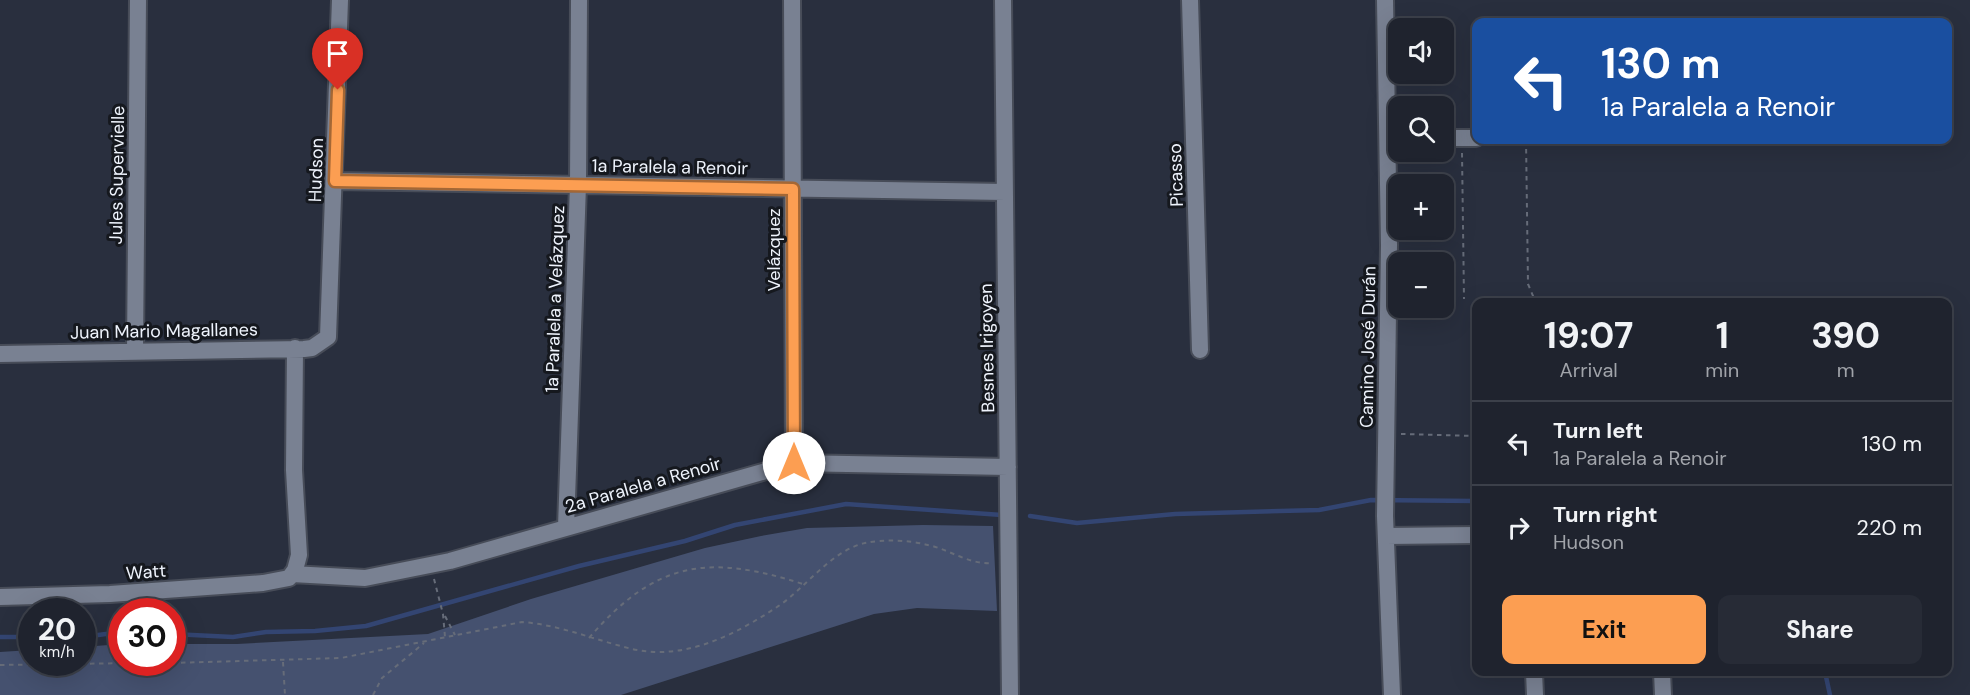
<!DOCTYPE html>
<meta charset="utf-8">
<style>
body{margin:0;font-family:"DM Sans",sans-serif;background:#272b36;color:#f1f3f6;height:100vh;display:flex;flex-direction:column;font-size:22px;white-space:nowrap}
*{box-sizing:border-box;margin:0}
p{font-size:20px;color:#a1a4aa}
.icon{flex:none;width:33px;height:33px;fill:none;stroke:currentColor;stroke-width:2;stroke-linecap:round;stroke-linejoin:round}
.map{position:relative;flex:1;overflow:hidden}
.drawer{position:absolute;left:1472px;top:298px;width:480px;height:378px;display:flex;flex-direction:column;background:#1f232e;border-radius:12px;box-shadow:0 6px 24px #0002,0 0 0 2px #3c404a}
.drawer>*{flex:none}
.banner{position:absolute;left:1472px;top:18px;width:480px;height:126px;border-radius:12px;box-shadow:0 6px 24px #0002,0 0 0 2px #3c404a;background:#1a4fa0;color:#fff;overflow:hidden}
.fabs{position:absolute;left:1388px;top:18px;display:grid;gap:12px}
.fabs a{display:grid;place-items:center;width:66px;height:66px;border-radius:12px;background:#1f232e;box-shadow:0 6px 24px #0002,0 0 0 2px #3c404a;font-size:30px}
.speed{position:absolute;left:18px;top:598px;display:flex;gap:12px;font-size:30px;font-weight:700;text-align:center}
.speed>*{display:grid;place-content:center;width:78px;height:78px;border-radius:50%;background:#1f232e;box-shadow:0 6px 24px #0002,0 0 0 2px #3c404a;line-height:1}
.speed small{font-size:15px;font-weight:400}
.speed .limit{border:9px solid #d22;background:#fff;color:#111}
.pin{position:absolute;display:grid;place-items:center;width:51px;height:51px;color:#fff;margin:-62px -26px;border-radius:50% 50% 50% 0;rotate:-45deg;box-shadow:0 0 6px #0007}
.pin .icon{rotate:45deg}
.me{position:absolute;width:66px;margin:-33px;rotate:0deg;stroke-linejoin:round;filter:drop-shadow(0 0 4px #0008)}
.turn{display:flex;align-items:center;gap:21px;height:126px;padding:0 30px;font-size:27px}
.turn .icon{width:78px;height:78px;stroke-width:2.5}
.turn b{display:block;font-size:42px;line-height:51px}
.eta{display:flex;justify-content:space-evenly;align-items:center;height:102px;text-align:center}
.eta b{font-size:36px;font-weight:700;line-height:42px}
.button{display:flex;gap:12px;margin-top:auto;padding:12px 30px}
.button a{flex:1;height:69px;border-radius:12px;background:#fc9e52;color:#111;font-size:24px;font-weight:700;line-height:69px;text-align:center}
.button a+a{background:#272b36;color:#f1f3f6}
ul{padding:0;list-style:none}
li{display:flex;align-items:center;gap:18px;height:84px;padding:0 30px;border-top:2px solid #3c404a}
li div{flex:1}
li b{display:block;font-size:22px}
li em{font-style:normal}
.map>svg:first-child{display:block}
.green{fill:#45516f}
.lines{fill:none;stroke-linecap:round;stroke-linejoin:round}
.stream{stroke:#334572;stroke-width:4.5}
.street-casing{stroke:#474c58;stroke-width:20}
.path{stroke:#666c79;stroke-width:2;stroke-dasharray:4.5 4.5;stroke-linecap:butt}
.street{stroke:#798192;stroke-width:16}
.route-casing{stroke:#a46735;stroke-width:15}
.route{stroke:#fc9e52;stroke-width:10}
.labels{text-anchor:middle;stroke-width:6;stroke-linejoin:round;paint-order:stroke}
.street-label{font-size:18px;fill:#eef3fc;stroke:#15181e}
</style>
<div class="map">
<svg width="1970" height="695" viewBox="0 0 1970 695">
<rect width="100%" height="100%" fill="#292f3e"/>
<!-- green -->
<path class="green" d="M923 525 993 526 997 611 917 608 874 614 621 695H0V652L31 650 32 663H82L83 647 121 644 122 663H172L173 644H237L428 634 531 599 705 548 761 536 807 528Z"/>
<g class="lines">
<!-- stream -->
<path class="stream" d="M1030 516 1077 523 1175 514 1319 510 1371 500 1476 501
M172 634 233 637 266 632 315 631 366 626 579 566 685 541 735 525 846 504 1002 515
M0 637H32
M82 637 122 632
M1825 672 1830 695"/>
<!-- street casing -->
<g class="street-casing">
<path id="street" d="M792 0 794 463
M1003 0 1010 695
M1190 0 1200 350
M1385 0 1389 245 1385 516 1392 695
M1443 138H1476
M335 181 1005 192
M135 351 138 0
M0 354 304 349 312 348 328 337 340 0
M566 527 578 185 579 0
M1386 536 1476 535
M292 574 365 578 450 561 794 463 1008 467
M0 597 110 594 263 583 289 578 295 570 299 555 294 470 295 348
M1534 672 1535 695
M1662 672 1663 695"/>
</g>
<!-- path -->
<path class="path" d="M1526 140 1528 284 1536 303
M1462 153 1464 299
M1401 434 1476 436
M434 579 443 614 445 637
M445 616 455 635
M589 638C656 560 709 554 803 584
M283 662 285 695
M172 663 341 658 522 622C560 625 595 640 632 649 684 661 735 635 777 607 805 589 830 551 865 543 884 539 909 540 928 545 951 550 969 565 993 563
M0 665 137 663
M373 695 382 678 424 643"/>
<!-- street -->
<use href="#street" class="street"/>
</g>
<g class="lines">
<!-- route casing -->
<g class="route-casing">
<path id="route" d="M338 90 335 181 793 189 794 463"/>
</g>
<!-- route -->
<use href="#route" class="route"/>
</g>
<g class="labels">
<!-- street labels -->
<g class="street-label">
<text transform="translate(670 167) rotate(1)" y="6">1a Paralela a Renoir</text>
<text transform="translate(316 170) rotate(-88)" y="6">Hudson</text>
<text transform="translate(117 175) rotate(-89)" y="6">Jules Supervielle</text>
<text transform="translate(1176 175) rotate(-92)" y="6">Picasso</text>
<text transform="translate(774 250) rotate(-90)" y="6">Velázquez</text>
<text transform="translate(555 299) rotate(-88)" y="6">1a Paralela a Velázquez</text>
<text transform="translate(164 331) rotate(-1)" y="6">Juan Mario Magallanes</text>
<text transform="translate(1368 347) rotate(-89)" y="6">Camino José Durán</text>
<text transform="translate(987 348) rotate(-91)" y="6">Besnes Irigoyen</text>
<text transform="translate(643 485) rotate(-16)" y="6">2a Paralela a Renoir</text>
<text transform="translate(146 572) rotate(-4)" y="6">Watt</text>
</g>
</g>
</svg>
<div class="fabs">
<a><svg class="icon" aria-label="sound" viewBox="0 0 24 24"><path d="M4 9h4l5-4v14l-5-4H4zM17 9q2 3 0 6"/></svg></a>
<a><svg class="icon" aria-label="search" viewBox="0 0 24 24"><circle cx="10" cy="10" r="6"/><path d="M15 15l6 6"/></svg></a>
<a>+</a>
<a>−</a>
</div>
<div class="speed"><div>20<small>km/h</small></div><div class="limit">30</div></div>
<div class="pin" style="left:338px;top:90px;background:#d93025"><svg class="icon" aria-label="arrive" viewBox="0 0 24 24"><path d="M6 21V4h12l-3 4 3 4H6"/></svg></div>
<svg class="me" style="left:794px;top:463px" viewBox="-20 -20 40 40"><circle r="19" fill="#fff"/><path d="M0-13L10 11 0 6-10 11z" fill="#fc9e52"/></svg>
<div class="banner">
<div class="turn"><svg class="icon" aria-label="left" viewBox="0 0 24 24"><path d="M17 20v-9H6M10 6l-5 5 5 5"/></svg><div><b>130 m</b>1a Paralela a Renoir</div></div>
</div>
<section class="drawer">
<div class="eta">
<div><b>19:07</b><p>Arrival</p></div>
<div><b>1</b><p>min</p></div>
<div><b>390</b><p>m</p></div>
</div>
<ul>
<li><svg class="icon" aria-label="left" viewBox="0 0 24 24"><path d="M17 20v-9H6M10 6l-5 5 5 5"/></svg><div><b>Turn left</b><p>1a Paralela a Renoir</p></div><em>130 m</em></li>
<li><svg class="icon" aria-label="right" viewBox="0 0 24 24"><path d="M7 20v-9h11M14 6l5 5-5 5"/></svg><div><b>Turn right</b><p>Hudson</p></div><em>220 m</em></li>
</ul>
<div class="button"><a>Exit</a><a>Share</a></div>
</section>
</div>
